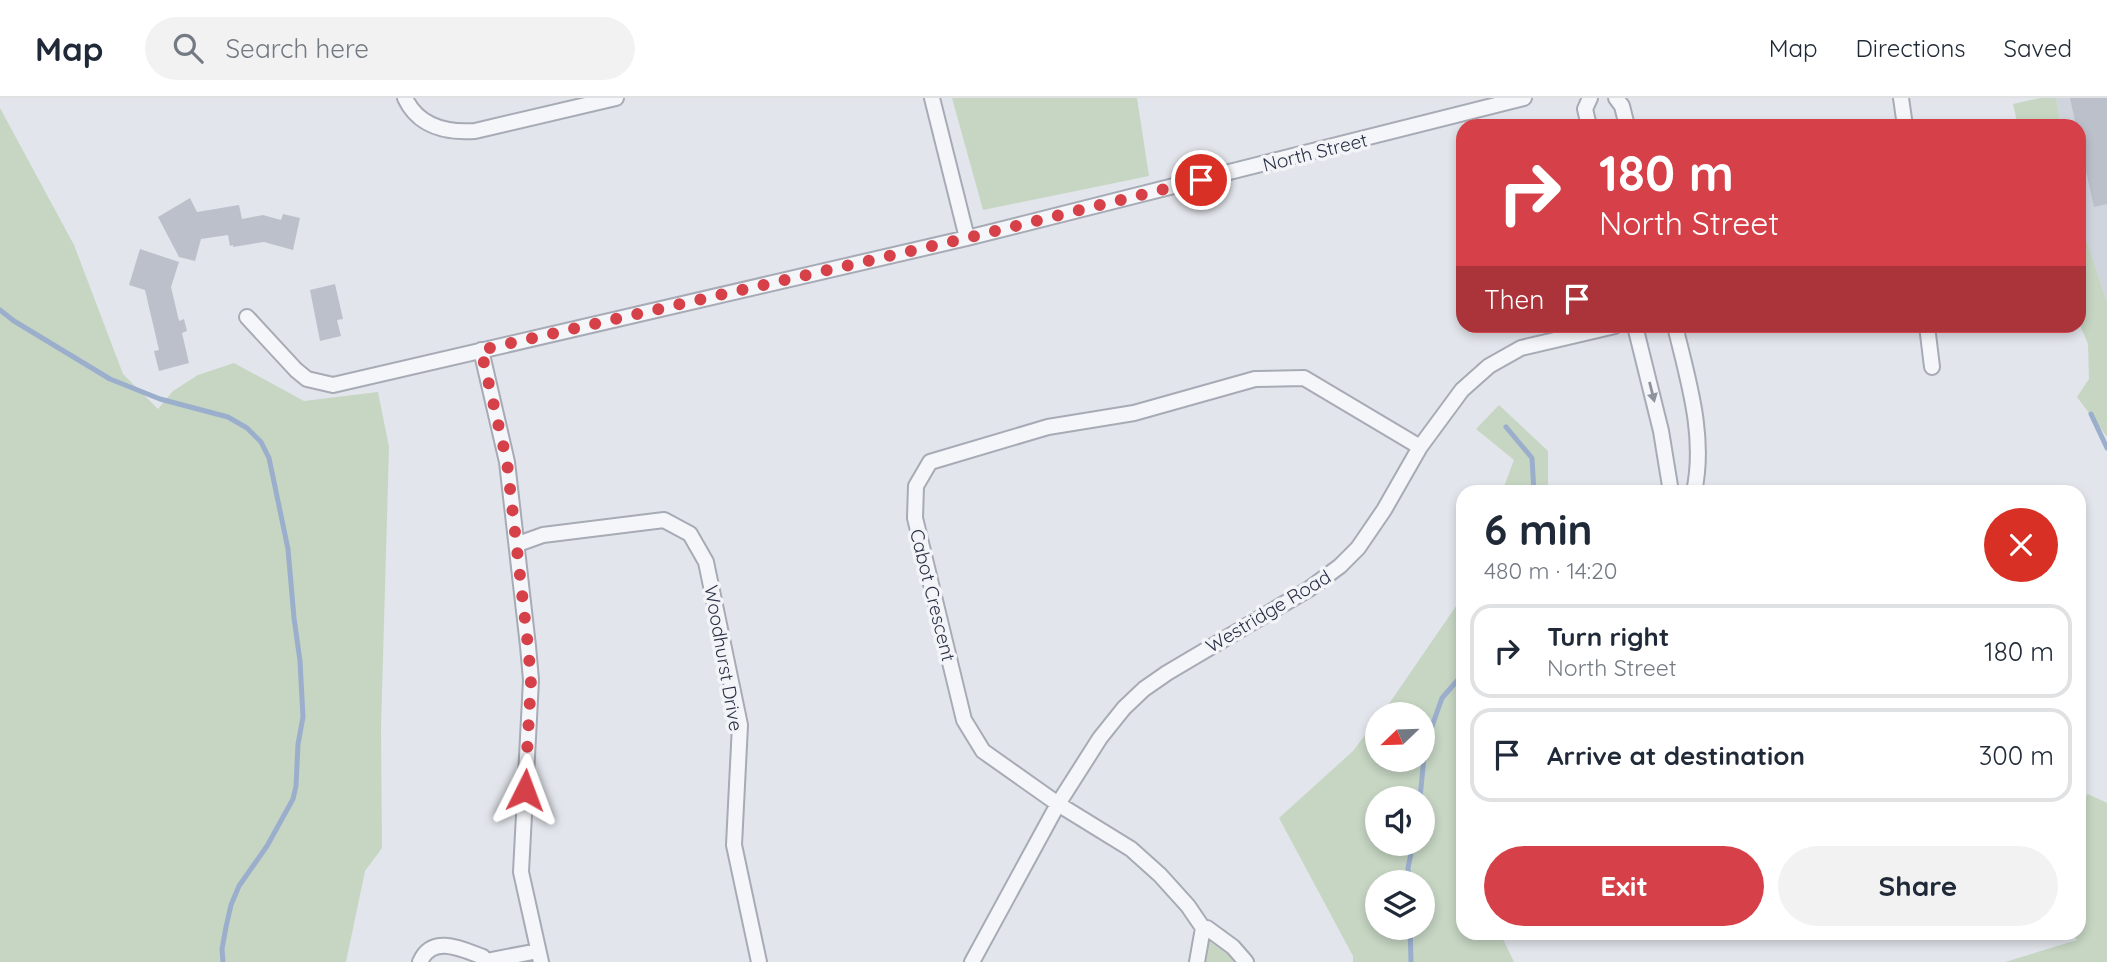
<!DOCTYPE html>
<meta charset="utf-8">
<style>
body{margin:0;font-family:Quicksand,sans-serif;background:#f2f2f3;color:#1f2937;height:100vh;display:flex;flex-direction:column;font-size:26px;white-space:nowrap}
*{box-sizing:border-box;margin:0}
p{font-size:23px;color:#747a83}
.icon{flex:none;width:38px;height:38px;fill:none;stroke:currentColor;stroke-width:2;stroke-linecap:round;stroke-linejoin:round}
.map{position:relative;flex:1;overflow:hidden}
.side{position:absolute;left:1456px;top:387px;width:630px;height:455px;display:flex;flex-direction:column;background:#fff;border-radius:21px;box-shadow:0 4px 10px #0003}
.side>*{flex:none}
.top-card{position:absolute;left:1456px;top:21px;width:630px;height:214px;border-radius:21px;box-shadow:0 4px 10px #0003;background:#d64149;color:#fff;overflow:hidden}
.needle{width:46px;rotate:247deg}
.controls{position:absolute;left:1365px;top:604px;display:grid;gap:14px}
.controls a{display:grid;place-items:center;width:70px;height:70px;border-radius:50%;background:#fff;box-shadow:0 4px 10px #0003;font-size:35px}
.pin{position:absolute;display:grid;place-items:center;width:60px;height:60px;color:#fff;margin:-30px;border:4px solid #fff;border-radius:50%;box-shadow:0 2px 7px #0007}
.me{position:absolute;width:77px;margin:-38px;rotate:3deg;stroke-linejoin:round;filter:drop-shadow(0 0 5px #0008)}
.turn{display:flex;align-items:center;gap:24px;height:147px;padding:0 28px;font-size:32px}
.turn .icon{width:91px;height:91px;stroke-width:2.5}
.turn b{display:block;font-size:49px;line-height:60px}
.then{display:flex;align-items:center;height:66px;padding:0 28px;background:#0003;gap:14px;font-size:26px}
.round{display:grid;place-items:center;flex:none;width:74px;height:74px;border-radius:37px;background:#f2f2f3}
.overview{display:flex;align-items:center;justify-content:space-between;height:119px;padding:0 28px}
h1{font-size:42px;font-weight:700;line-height:52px}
.action{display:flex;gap:14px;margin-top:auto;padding:14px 28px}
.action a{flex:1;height:80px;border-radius:42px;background:#d64149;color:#fff;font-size:28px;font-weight:700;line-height:80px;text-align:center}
.action a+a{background:#f2f2f3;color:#1f2937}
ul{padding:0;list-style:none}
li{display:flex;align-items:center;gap:21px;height:94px;margin:0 14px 10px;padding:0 14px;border:4px solid #e0e1e3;border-radius:21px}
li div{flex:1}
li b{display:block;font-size:26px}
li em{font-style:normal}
header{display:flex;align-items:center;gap:42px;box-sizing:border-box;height:98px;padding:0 35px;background:#fff;border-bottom:2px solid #e0e1e3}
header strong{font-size:33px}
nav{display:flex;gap:38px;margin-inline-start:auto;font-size:24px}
.search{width:490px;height:63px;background:#f2f2f3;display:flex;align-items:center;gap:18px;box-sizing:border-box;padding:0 24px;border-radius:38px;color:#747a83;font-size:26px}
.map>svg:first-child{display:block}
.built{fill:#d0d4dd}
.green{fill:#c6d6c3;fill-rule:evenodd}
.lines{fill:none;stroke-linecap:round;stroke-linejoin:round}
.stream{stroke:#9bafcd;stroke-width:5}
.building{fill:#bcc0cb}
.minor-casing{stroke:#a7abb6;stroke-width:18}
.minor{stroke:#f5f6f9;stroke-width:14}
.oneway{fill:#8f939e}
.route{stroke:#d64149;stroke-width:12;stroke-dasharray:0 21.6}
.labels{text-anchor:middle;stroke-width:7;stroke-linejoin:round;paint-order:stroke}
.street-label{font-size:19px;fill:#293044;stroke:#f2f4f8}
</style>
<header>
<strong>Map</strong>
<div class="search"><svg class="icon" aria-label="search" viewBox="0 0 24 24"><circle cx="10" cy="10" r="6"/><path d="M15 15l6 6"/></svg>Search here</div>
<nav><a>Map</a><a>Directions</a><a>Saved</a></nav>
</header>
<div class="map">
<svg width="2107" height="864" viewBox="0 0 2107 864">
<rect width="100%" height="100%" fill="#e2e5eb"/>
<!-- built -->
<path class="built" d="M2056 0H2107V204L2079 119V28H2061Z"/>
<!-- green -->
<path class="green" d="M952 0H1137L1149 78 983 112Z
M2040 0H2056L2061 28H2018L2013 6Z
M0 10 74 147 123 276 158 311 173 293 198 277 234 265 304 303 378 294 389 349 381 630 382 750 365 773 346 864H0Z
M2079 119 2107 204V339L2077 299 2089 281 2088 246 2079 225Z
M1499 307 1548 353V394H1502L1514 362 1476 331Z
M1463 498V835H1500L1514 864H1353V858L1279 720 1353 653 1377 621V662H1423V616H1382ZM1423 700V746H1377V700ZM1423 784V830H1377V784Z
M2088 696 2107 705V864H2005L2077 842 2072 835H2079V705Z
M1210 844 1233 859 1237 864H1206L1208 845Z"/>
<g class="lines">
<!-- stream -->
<path class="stream" d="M0 212 14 223 110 281 160 301 228 319 247 330 261 344 269 360 288 451 294 520 300 563 303 619 298 646 296 688 293 701 267 748 239 788 231 807 226 829 222 851 223 864
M2091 316 2107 350
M1506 329 1532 360 1534 394
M1420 700 1425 649 1431 631 1442 600 1463 576
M1409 784 1408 770 1413 746
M1410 830 1411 864"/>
</g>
<!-- building -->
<path class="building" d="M2070 0H2107V106L2094 109 2079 42V28H2076Z
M190 100 197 114 239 107 242 121 263 117 281 122 283 116 300 120 293 152 264 144 233 149V147L230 148 228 137 201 141 195 163 179 159 158 119Z
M140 151 179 164 171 189 179 223 184 221 187 233 182 235 189 265 159 273 154 253 159 252 145 192 129 187Z
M335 186 343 221 337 222 341 238 320 243 310 192Z"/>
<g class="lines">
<!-- minor casing -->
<g class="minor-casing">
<path id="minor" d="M405 0C418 28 446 35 475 33L616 0
M932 0 967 140
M1616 0 1622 8 1627 28
M1901 0 1905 28
M1589 28 1585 11 1590 0
M247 219 296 272 307 281 333 287 967 140 1524 0
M1635 228 1661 333 1671 394
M1675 228C1688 282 1706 338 1694 394
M1927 228 1932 269
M481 252 507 364 528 548 531 582 521 774 541 864
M518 446 543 437 664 422 690 436 706 464 740 627 734 747 759 864
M1203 830 1188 808 1160 777 1131 751 1058 706 983 653 964 622 915 420 916 388 930 364 1048 329 1134 315 1255 281 1304 280 1420 349
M486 863 538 853
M420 864C432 836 462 851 483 859L486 864
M972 864 1058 706 1100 640 1124 610 1144 591 1167 575 1309 491 1340 468 1358 450 1384 412 1420 349 1462 292 1489 268 1521 250 1615 228
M1197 864 1203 830H1207L1233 849 1246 864"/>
</g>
<!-- minor -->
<use href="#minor" class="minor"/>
</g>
<!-- one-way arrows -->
<defs><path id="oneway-solid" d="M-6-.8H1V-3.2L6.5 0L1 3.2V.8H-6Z" transform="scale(1.75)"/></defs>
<use class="oneway" href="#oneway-solid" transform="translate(1652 294) rotate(76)"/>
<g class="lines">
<!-- route -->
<path class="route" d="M525 692 531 582 528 548 507 364 481 252 967 140 1201 82"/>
</g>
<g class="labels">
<!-- street labels -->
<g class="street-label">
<text transform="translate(1315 54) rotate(-14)" y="7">North Street</text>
<text transform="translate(933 497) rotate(76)" y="7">Cabot Crescent</text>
<text transform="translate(1268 513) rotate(-31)" y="7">Westridge Road</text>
<text transform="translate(724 560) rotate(80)" y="7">Woodhurst Drive</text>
</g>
</g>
</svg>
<div class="controls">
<a><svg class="needle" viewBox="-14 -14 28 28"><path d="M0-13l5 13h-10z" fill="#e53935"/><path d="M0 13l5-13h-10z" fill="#747a83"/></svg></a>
<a><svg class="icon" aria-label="sound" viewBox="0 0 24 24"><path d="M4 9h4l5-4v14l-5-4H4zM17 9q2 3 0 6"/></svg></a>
<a><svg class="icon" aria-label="layers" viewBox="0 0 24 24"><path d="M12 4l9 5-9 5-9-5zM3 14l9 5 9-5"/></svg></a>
</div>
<div class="pin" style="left:1201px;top:82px;background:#d93025"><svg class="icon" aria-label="arrive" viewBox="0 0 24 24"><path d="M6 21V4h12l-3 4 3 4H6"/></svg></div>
<svg class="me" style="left:525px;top:692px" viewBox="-20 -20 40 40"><path d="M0-17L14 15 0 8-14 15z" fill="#d64149" stroke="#fff" stroke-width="4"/></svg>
<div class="top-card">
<div class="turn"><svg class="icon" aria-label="right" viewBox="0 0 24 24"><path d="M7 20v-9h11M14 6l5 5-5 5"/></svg><div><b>180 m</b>North Street</div></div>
<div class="then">Then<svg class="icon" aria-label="arrive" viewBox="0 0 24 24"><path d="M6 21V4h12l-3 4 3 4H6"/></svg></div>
</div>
<section class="side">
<div class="overview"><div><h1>6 min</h1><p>480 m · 14:20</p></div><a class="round" style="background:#d93025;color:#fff"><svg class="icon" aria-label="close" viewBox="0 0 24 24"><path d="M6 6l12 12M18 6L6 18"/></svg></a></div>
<ul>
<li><svg class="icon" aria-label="right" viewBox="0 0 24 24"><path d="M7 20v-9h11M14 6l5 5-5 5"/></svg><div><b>Turn right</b><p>North Street</p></div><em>180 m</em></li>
<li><svg class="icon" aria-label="arrive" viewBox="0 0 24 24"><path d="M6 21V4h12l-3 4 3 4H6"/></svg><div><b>Arrive at destination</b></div><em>300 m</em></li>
</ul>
<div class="action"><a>Exit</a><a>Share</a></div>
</section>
</div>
